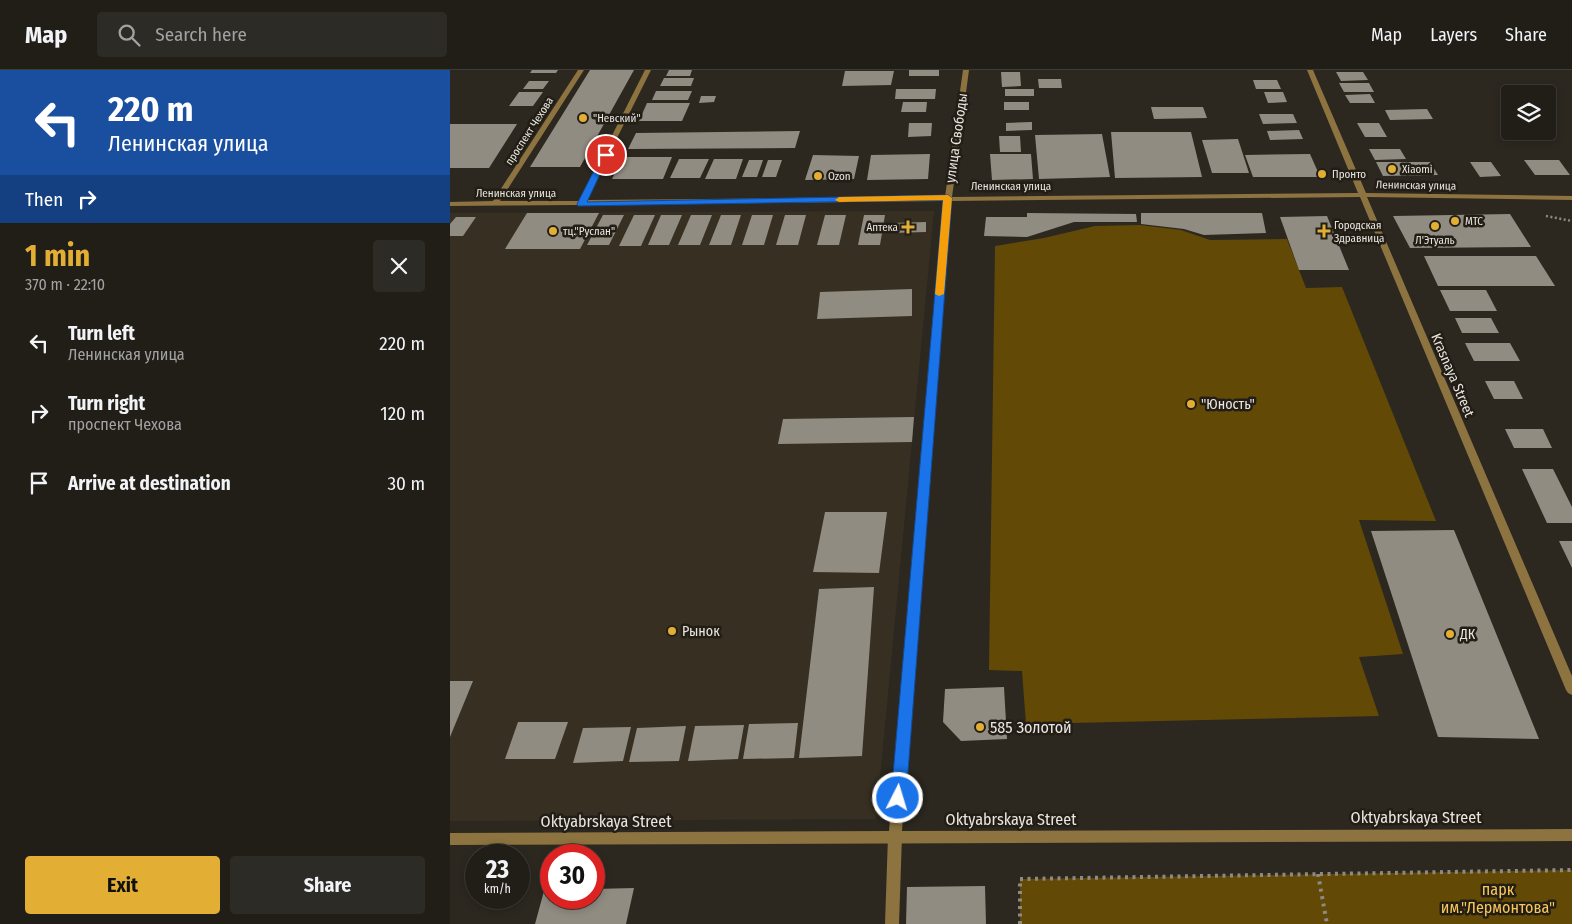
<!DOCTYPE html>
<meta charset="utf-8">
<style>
body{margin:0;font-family:"Fira Sans Condensed",sans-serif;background:#2d2b25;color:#f1f3f6;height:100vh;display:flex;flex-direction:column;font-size:19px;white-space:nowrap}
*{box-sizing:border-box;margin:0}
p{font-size:16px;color:#a2a2a2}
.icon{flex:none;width:28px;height:28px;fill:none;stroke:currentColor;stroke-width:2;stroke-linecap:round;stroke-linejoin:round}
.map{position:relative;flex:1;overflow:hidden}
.sheet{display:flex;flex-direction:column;background:#211e18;width:450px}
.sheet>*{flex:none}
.top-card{background:#1a4fa0;color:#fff;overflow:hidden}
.tools{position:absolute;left:1051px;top:15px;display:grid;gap:10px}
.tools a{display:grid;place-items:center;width:55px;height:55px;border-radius:5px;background:#211e18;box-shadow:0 2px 8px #0003,0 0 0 1px #3e3c37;font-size:25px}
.speed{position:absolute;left:15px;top:774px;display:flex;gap:10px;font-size:25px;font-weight:700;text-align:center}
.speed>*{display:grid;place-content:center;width:65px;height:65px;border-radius:50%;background:#211e18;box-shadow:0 2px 8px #0003,0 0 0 1px #3e3c37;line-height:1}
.speed small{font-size:12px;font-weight:400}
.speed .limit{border:8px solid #d22;background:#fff;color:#111}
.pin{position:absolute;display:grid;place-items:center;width:42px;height:42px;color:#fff;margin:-21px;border:2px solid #fff;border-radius:50%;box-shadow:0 1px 5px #0007}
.me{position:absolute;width:55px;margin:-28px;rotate:5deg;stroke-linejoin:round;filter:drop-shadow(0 0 4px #0008)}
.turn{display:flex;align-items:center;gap:18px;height:105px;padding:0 25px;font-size:22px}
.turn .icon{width:65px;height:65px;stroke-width:2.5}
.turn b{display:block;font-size:35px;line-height:42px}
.then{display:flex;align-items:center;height:48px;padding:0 25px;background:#0003;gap:10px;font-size:19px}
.round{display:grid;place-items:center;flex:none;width:52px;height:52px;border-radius:5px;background:#2d2b25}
.head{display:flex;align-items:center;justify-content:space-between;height:85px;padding:0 25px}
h1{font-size:30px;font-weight:700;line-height:38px;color:#e2af34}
.button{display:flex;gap:10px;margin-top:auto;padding:10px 25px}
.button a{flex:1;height:58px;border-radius:5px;background:#e2af34;color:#111;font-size:20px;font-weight:700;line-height:58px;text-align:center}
.button a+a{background:#2d2b25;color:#f1f3f6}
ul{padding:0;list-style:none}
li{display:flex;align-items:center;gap:15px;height:70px;padding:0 25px}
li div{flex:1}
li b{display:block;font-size:19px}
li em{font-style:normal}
header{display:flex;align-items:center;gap:30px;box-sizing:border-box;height:70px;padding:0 25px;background:#211e18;border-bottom:1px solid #3e3c37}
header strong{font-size:24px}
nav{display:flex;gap:28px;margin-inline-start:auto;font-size:18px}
.search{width:350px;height:45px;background:#2d2b25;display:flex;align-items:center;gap:12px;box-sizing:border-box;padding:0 18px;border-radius:5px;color:#a2a2a2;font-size:19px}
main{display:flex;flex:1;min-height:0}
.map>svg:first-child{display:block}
.built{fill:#373022}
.green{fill:#634906}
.building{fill:#918c82}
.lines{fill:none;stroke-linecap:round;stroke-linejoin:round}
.path-far1{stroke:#8e8a83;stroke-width:2.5;stroke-dasharray:2 2.5;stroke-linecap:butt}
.path{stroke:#8e8a83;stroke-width:4;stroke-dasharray:3 4.5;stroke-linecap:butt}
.pedestrian{fill:#8c733f;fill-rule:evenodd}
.minor{fill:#8c733f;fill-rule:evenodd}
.route{fill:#1a73e8;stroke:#114b97}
.slow{fill:#f59e0b}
.poi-dot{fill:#e2af34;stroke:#221e16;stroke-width:2}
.labels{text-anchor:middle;stroke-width:5;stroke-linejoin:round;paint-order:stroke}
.far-poi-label{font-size:11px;fill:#e9e6e0;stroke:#221e16;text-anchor:start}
.far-street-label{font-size:11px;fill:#e9e6e0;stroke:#221e16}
.street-label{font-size:14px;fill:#e9e6e0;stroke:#221e16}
.poi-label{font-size:14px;fill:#e9e6e0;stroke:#221e16;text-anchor:start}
.near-poi-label{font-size:16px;fill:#e9e6e0;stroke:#221e16;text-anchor:start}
.near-street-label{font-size:16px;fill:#e9e6e0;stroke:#221e16}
.near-park-label{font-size:16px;fill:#f9c756;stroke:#221e16}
</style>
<header>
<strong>Map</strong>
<div class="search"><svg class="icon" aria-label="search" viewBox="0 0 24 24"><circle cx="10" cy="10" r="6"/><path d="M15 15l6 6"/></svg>Search here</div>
<nav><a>Map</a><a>Layers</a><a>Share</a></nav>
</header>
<main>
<section class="sheet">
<div class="top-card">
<div class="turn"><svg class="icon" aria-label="left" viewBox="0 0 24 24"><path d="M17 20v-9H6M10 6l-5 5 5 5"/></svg><div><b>220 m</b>Ленинская улица</div></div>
<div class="then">Then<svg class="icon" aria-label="right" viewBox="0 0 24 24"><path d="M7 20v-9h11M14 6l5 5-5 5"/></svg></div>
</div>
<div class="head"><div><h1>1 min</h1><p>370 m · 22:10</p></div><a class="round"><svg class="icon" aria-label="close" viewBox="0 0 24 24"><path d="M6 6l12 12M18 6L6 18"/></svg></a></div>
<ul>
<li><svg class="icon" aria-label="left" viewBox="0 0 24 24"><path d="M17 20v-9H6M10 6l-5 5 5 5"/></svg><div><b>Turn left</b><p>Ленинская улица</p></div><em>220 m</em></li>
<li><svg class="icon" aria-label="right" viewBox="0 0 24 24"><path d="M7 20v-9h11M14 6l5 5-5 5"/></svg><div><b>Turn right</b><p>проспект Чехова</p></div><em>120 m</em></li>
<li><svg class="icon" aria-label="arrive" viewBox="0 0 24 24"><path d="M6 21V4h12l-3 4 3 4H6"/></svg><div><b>Arrive at destination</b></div><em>30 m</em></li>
</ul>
<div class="button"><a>Exit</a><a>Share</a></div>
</section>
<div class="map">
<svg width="1122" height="854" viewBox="0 0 1122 854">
<rect width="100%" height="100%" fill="#2c2820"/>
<!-- built -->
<path class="built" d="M484 141 426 749 0 751V143Z"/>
<!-- green -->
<path class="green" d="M690 155 731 160 760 170 837 169 856 218 892 217 986 451 909 450 953 584 909 587 929 646 576 654 572 601 539 600 545 176 594 168 645 156Z
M1122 800V854H570V809Z"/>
<!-- building -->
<path class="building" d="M82 0H108L106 3H80Z
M140 0H184L130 97H80Z
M219 0H242L240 6H216Z
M459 0H489V6H459Z
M395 1H444L441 15 392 16Z
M551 2H570L571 16 552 17Z
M886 2H913L918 10 891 11Z
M214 8H244L241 16H210Z
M588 9H611L612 18H589Z
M803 10H827L831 19H806Z
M79 11H99L93 19H73Z
M889 13H919L924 22H894Z
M446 19H486L485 29H445Z
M555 19H584V26H555Z
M206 21H242L238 30H202Z
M69 22H93L83 36H59Z
M814 22H833L837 32 818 33Z
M920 24 925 33H900L895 25Z
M251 26H266L264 32 249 33Z
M453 32H477L476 42H451Z
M554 32H579V40H554Z
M197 33H240L232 51H189Z
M701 37H753L757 48 704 49Z
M977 39 983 49 940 50 935 40Z
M809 44H843L847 53 813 54Z
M582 52V60L556 61V53Z
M459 53H482L481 66 458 67Z
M907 53H929L937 67H915Z
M0 54H67L39 98H0Z
M849 60 853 69 820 70 817 61Z
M350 61 345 78 178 79 186 63Z
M661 62H741L752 107 665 108Z
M652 64 660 107 589 109 585 65Z
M549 66H570L571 82H550Z
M788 69 799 103H762L752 70Z
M919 79H950L956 89 925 90Z
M480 84 478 109 417 110 421 85Z
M540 84H581L583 109 542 110Z
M860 84 868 102H874L876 107H803L795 85Z
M363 85 409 86 404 109 355 110Z
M173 87H222L213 109H162Z
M229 89H259L250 108H220Z
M264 89H293L286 109H255Z
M299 90H313L307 107H292Z
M318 90H332L326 107H312Z
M1074 90H1109L1120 105H1085Z
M926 92H980L988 105 933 106Z
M1020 92H1041L1051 106 1030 107Z
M77 143H149L130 179H55Z
M577 143 686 144 687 152H624L577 167 534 166 536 147H577Z
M691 143H812L816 163 754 165 734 159 691 154Z
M1060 144 1081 177 960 178 943 146Z
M153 145H174L159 175H137Z
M184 145H205L191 176H169Z
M211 145H232L219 175H198Z
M241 145H262L250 175H228Z
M271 145H291L281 175H259Z
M302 145H323L314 175H292Z
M335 145H356L348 175H326Z
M375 145H396L389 175H367Z
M414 145H435L430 175H408Z
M877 146 899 200H849L830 147Z
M6 147H26L13 166H0V154Z
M476 152V162L440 163 441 153Z
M974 186H1086L1105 216H988Z
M462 219V246L367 249 370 222Z
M990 220H1036L1047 241H1000Z
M1005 248H1041L1049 263H1012Z
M1015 273H1060L1070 291H1024Z
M1035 311H1064L1073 329H1044Z
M464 347 462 372 328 374 333 349Z
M1055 359H1093L1102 378H1064Z
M1072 399H1103L1122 437V453H1097Z
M375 442H437L429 503 363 502Z
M1004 460 1089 669 988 667 921 461Z
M1109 471H1122V498Z
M424 517 412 686 349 688 369 519Z
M0 611H23L0 667Z
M554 617 557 669 511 671 493 652 495 619Z
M68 652H118L105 689H55Z
M348 653 344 688 293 689 299 654Z
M294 655 288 689 238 691 245 656Z
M236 656 229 691 179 692 187 658Z
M181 657 173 691 123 693 133 658Z
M535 816 536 854H456L457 817Z
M184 818 176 854H85L94 821H101V828H144V819Z"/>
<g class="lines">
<!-- path-far1 -->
<path class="path-far1" d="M1096 146 1122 151"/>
<!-- path -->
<path class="path" d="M868 804 877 854
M570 854V809L1122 800"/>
<!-- pedestrian -->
<path class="pedestrian" d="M445 760 450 762 452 766 449 854H435L438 766 440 762Z"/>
<!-- minor -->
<path class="minor" d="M128 0H134L50 131H129L195 0H201L136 130 495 127 513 0H519L502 127 908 123 857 0H863L916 123 1122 126V130L917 127 1122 606V625L1118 623 1116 620 910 127 501 131 452 761 1122 759V771L0 775V763L439 761 494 131 134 135 131 136 128 135 0 136V132L43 131Z"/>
</g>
<!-- route -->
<path class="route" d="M153 83 159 85 137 132 498 125 502 128 456 728 454 732 448 734 443 732 441 728 493 130 128 136 127 134Z"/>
<!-- slow -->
<path class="slow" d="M498 125 502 128 494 224 489 226 485 224 493 130 389 132 385 130 389 127Z"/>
<!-- markers -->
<g class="poi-dot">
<circle cx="133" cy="48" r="5"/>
<circle cx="942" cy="99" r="5"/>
<circle cx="872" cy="104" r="5"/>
<circle cx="368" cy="106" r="5"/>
<circle cx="1005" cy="151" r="5"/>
<circle cx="985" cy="156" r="5"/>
<path d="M455.5 149.5h5v5h5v5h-5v5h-5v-5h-5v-5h5z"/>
<circle cx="103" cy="161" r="5"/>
<path d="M871.5 153.5h5v5h5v5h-5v5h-5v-5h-5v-5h5z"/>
<circle cx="741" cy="334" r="5"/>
<circle cx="222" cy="561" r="5"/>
<circle cx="1000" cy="564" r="5"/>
<circle cx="530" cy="657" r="5"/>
</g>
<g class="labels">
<!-- far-poi labels -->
<g class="far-poi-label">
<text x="143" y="52">"Невский"</text>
<text x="952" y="103">Xiaomi</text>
<text x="882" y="108">Пронто</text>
<text x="378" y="110">Ozon</text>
<text x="1015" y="155">МТС</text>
<text x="884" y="159">Городская<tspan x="884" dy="13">Здравница</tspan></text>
<text x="448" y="161" text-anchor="end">Аптека</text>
<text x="113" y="165">тц."Руслан"</text>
<text x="985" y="174" text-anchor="middle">Л'Этуаль</text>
</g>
<!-- far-street labels -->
<g class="far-street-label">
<text transform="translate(79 61) rotate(-57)" y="4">проспект Чехова</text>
<text transform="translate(966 115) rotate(1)" y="4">Ленинская улица</text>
<text x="561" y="120">Ленинская улица</text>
<text x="66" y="127">Ленинская улица</text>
</g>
<!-- street labels -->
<g class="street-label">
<text transform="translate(506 68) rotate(-82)" y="5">улица Свободы</text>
<text transform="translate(1003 305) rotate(67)" y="5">Krasnaya Street</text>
</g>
<!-- poi labels -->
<g class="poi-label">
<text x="751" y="339">"Юность"</text>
<text x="232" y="566">Рынок</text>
<text x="1010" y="569">ДК</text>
</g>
<!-- near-poi labels -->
<g class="near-poi-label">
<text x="540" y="663">585 Золотой</text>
</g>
<!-- near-street labels -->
<g class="near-street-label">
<text x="966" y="753">Oktyabrskaya Street</text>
<text x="561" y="755">Oktyabrskaya Street</text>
<text x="156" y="757">Oktyabrskaya Street</text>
</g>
<!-- near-park labels -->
<g class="near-park-label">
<text x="1048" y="825">парк<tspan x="1048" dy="18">им."Лермонтова"</tspan></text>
</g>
</g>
</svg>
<div class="tools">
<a><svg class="icon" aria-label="layers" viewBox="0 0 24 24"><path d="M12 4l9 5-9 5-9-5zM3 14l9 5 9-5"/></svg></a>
</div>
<div class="speed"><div>23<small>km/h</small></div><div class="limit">30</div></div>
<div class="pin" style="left:156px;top:85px;background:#d93025"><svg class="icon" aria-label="arrive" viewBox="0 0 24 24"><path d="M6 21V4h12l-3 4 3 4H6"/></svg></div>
<svg class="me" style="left:448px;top:728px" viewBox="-20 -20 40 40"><circle r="17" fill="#1a73e8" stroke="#fff" stroke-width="3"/><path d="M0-11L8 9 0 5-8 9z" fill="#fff"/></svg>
</div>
</main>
